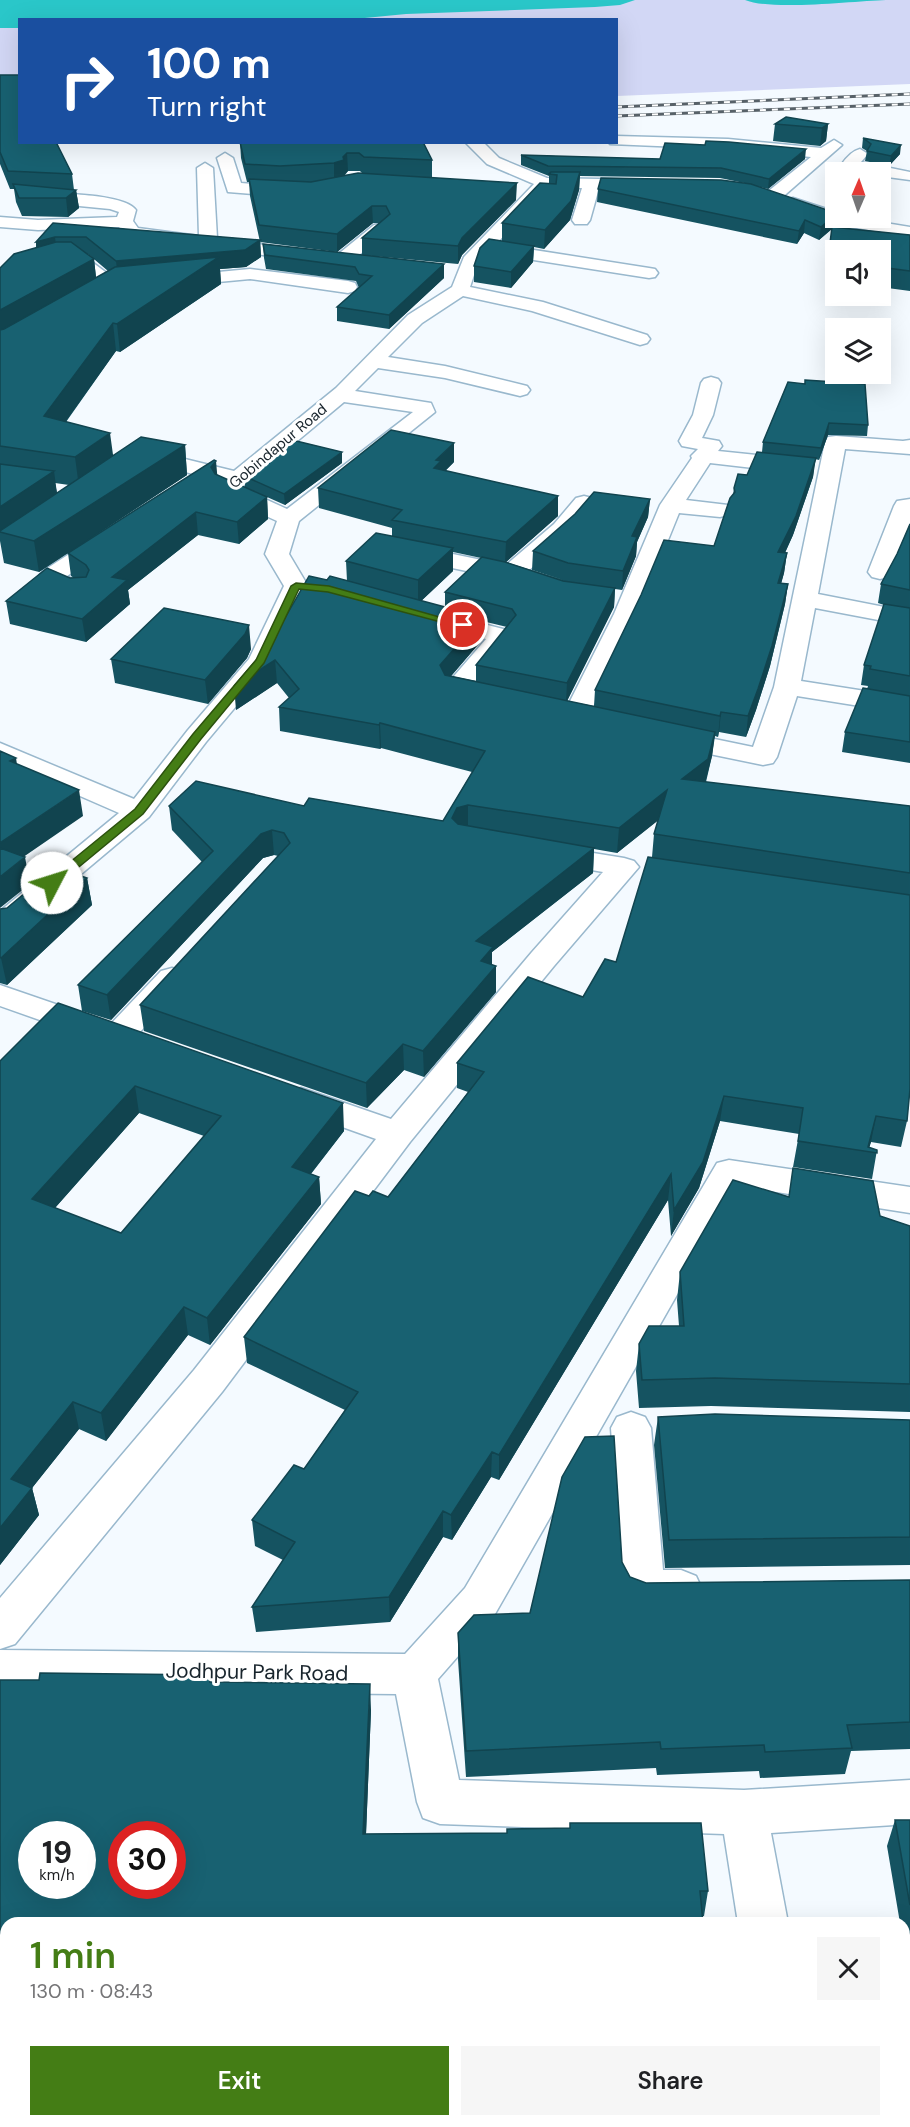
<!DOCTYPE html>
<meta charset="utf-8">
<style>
body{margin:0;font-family:"DM Sans",sans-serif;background:#f6f6f6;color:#202124;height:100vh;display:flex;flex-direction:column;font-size:22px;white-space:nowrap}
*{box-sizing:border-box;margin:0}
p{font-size:20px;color:#757577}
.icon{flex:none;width:33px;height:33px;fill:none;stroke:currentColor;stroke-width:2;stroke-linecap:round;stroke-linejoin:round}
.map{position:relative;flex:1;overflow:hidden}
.sheet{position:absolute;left:0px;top:1917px;width:910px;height:210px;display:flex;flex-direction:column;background:#fff;border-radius:18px 18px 0 0;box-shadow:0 6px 24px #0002}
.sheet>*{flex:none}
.top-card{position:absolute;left:18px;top:18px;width:600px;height:126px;border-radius:0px;box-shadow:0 6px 24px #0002;background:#1a4fa0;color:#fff;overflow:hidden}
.needle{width:39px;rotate:2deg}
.fabs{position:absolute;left:825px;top:162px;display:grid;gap:12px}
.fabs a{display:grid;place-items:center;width:66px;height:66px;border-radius:0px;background:#fff;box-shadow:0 6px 24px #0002;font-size:30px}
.speed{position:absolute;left:18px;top:1821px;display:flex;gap:12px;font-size:30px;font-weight:700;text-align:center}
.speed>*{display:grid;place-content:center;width:78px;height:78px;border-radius:50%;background:#fff;box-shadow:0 6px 24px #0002;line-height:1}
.speed small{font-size:15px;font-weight:400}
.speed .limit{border:9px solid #d22;background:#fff;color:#111}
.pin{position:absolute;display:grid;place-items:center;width:51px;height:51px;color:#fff;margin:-26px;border:3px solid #fff;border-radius:50%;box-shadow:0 2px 6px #0007}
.me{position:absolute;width:66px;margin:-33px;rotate:50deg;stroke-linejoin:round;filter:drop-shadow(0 0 4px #0008)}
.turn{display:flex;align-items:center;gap:21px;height:126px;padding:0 30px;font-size:27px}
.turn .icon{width:78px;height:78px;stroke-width:2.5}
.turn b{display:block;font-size:42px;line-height:51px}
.round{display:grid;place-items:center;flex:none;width:63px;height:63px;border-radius:0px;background:#f6f6f6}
.head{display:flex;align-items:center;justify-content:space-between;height:102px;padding:0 30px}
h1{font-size:36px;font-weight:600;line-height:45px;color:#447d15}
.action{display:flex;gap:12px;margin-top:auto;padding:12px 30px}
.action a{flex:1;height:69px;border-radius:0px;background:#447d15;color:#fff;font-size:24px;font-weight:600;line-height:69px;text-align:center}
.action a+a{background:#f6f6f6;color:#202124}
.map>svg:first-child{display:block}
.green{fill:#d2d7f5}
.water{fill:#2ac7c9}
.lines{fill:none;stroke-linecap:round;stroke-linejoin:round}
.minor-casing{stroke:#99b8cd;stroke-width:3}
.minor{fill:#fff;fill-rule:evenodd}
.rail-casing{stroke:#576168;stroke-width:3}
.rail{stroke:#fff;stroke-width:2;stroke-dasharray:6;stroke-linecap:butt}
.wall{fill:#155361;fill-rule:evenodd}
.shaded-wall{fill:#11444f}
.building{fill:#186171;stroke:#11444f;stroke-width:1.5;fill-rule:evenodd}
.route{fill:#447d15;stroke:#2c510e;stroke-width:1.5}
.labels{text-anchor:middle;stroke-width:6;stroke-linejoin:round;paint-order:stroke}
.far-street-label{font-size:15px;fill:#18242c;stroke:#fff}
.near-street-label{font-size:21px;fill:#18242c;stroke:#fff}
</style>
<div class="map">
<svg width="910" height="2127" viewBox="0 0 910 2127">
<rect width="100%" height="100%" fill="#f4faff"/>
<!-- green -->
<path class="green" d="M0 0H910V84L617 96 616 20H20L19 120H0Z"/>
<!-- water -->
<path class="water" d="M0 0H635L620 5 595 7 406 14 344 20H20L19 28H0Z
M745 0H886C854 1 771 11 745 0Z"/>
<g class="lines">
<!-- minor casing -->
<g class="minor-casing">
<path id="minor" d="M616 136 728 139 821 148 834 140 842 145 778 201 772 202 764 197 766 193 811 157 728 149 610 144 609 142H616Z
M465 142H483L499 158 547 178 651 180 653 183 645 188H599L590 220 587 224H575L572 220 582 188H549L496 244 649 268 655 269 658 273 655 277 649 278 488 253 478 263 470 287 543 302 647 335 650 339 647 343 640 345 532 311 463 296 422 323 388 357 445 366 527 386 530 390 527 394 520 396 445 378 378 368 355 391 431 403 435 412 299 521 289 554 308 586 274 661 206 742 149 817 11 933 0 935V911L119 813 0 761V743L134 799 188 730 249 659 284 586 265 554 277 521 218 494 215 489 222 481 136 460 133 455 136 450 144 449 234 471 336 388 408 315 452 287 464 257 534 184 487 164ZM344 402 413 412 287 509 241 488Z
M860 149 868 154 861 162 910 172V180L880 176V172H863L843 168 841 165C846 158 852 151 860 149Z
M225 153 233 158 241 183 293 187 301 192 293 197 228 192 217 158Z
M205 163 213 168 217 238 306 251 312 252 315 256 312 260 306 261 133 237 127 236 119 227 38 230 0 227V217L38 220 117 217 119 212 110 209 28 201 26 197 28 193 34 192C56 194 124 193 136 210L133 221 138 228 199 236 197 168Z
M793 198 836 212V218H855L910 227V237L839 225 787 207 785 203 787 199Z
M380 224 386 225 389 229 386 233 348 264H336L333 260 336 256 374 225Z
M82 255 88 256 92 262 120 283 122 287 120 291H106L75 266H59L0 284V273L57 256Z
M250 269 348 281 355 283 357 287 355 291 348 293 250 279 176 286 170 285 167 281 170 277 176 276Z
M711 377 718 379 721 383 713 415 702 438 719 441 722 446 718 451 796 459 804 461 807 466 804 471 796 473 710 463 686 500 728 505 731 510 728 515 720 517 679 513 638 614 588 717 584 723 575 725 566 723 562 717 614 614 660 505 692 458 691 456 698 449 682 446 679 441 693 415 701 383 704 379Z
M836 436 903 441 910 440V454L845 449 818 594 910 612V626L815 608 801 681 910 698V714L797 696 777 757 773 763 763 765 661 744 658 738 661 732 671 730 753 747 774 687 825 442 828 437Z
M584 496 592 498 595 503C577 530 552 550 528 571L552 579 556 584 552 589 544 591 505 579 409 559 401 557 397 552 401 547 409 545 506 565 554 524 576 498Z
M910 499V523L892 572 888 577 880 579 872 577 868 572 894 506 897 501Z
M108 532 116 534 120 539 116 544 67 576 87 589 90 594 87 599C70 603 48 590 39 576L43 571 100 534Z
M437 612 511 631 514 636 472 686 492 690 496 696 492 702C477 705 461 699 446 696L442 690 486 639 428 624 425 619 428 614Z
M550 846 624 858 634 861 639 867 554 966 410 1142 222 1392 15 1644 0 1649V1598L194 1370 376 1139 289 1108 284 1100 289 1092 301 1088 391 1119 532 952 603 872 540 861 535 855 540 849Z
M172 968 183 971 188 978 183 985 129 1044 118 1047 107 1044 102 1036 107 1028 161 971Z
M0 985 102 1020 107 1027 102 1034 91 1038 0 1006Z
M729 1160 910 1187V1213L739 1186 495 1614 438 1679 459 1780 744 1790 910 1780V1824L771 1833 788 1923H738L724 1834 440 1824 423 1818 417 1802 396 1694 0 1690V1650L405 1654 465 1588 717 1163Z
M631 1412 645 1417 651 1428 663 1570H681L696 1576 702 1589 696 1602C674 1610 650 1610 628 1602L622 1589 611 1428 617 1417Z
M768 2121H820V2127H768Z"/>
</g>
<!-- minor -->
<use href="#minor" class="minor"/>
<!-- rail casing -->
<g class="rail-casing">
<path id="rail" d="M616 107 910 94
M616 116 910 104"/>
</g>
<!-- rail -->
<use href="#rail" class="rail"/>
</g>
<!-- wall -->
<path class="wall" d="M0 75 72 174 74 190H76L79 208 68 217 22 216 16 202 14 189H10L0 164Z
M775 124H828L826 141 820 146 773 141Z
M863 138 900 154 889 166 865 161 867 151 862 148Z
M240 142H423L432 160V178L516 200 462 255 458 264 362 255V238L379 223H373L337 252 260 242 250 196 249 182H247L241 158ZM348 171H360L362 173 345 175Z
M521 155 660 159H805L768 189 752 185 836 218 835 226 834 227 910 235V291L880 287V250H836V280L825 279 832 229 819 240 804 233 797 244 597 202 598 189 749 184 720 178 580 176 579 190 570 220 544 249 534 247 533 262 511 288 474 282V266L502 241V223L549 183V176L521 165Z
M53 223 260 240 261 257 246 267 220 269 221 284 120 352 116 351 66 422 113 455 185 445 187 475 84 543 217 475 245 487 244 476 342 463 285 505 267 497 268 519 239 544 198 535 128 590 130 604 86 642 10 624 6 601 70 578H74L71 576 68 553 39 572 4 563 0 541V268L36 248V242ZM87 254H88L108 271 96 278 94 259ZM55 483 69 485 57 493Z
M263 244 444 264V278L389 329 337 321V307L359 288 356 281 266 269 264 258Z
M788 382 868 425 867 436 828 435 819 460 815 459 813 477 793 535 785 553H787L784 573 781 583 788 584 785 604 770 666 756 710 746 737 719 732 718 737 715 736 712 756 706 782 910 806V1089L907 1121 901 1147 871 1142 869 1147 877 1150 872 1179 793 1167 799 1134 720 1121 699 1188 671 1236 668 1200 499 1480 491 1477 452 1540 443 1537 390 1622 256 1632 252 1607 283 1560 255 1546 252 1520 304 1469 345 1410 247 1363 244 1337 369 1196 388 1197 468 1092 457 1088V1063L583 997 616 962 652 857 654 834 658 820 617 853 594 849 593 873 492 952V965L496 992 424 1077 404 1070 367 1108 144 1031 140 1005 278 856 274 855 263 858 111 1020 82 1011 78 985 202 862 172 830 169 806H304L443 821 472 772 381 748 380 749 280 731 279 707 289 698 277 683 236 710 327 580 347 581 346 561 392 536V528L319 508 318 488 454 462 445 471 558 496V516L506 562 566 581 532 570 533 551 650 499 648 517 637 542 636 556 622 590 615 589 614 607 567 701 594 706 595 690 714 546 733 495 734 488 747 475 762 452 763 442ZM453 552 481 558 445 592V607L421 601 453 571ZM482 621 507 627 476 665V681L451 676 482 640Z
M910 524V763L842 752 845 732 867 689 868 686 861 685 864 665 884 605 878 603 881 584 897 554Z
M251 649 247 658 208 704 115 683 111 659Z
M87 878 92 905 7 985 0 983V909L7 908Z
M58 1003 344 1131 311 1174 319 1177 321 1204 210 1345 188 1335 106 1441 79 1429 32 1488 39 1515 0 1565V1061ZM139 1113 204 1136 121 1233 55 1208Z
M789 1197 880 1216 910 1226V1412L711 1406 639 1408 636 1371 639 1344 679 1326 677 1300 680 1272Z
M658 1417 910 1420V1565L665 1568 654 1445Z
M622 1562 630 1577 646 1583 910 1580V1749L851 1751 845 1774 760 1778 759 1771 657 1775 656 1768 466 1777 458 1660V1633L530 1613Z
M211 1675 212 1682 371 1710 366 1834 507 1833 570 1828V1823L708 1891 704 1916 6 1923V2100H0V1680H39Z
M895 1820H910V1981L904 1948V1923H900L887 1846Z"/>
<!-- shaded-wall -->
<path class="shaded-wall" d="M828 124 826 141 820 146 822 128Z
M901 145 900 154 889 166 891 156Z
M806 149 805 159 768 189 769 179Z
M347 153 348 171 345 174V179L334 181V163L343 157Z
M580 172 579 190 570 220 544 249 545 230Z
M517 183 516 200 462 255 458 264V246L462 238Z
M76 190 79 208 68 217 66 198Z
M372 206 373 223 337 252V234Z
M836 214V218L835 226 819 240 821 227Z
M805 220 804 233 797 244 799 231Z
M55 237 57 254 38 259 36 242Z
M260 240 261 257 246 267 220 269 221 284 120 352 117 324 118 279 116 261Z
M534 246 533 262 511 288V272Z
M94 259 97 286 0 340V310Z
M444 264V278L389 329V315Z
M113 323 116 351 48 446 44 416Z
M829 423 828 435 819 460 821 448Z
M110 433 114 462 79 487 75 457Z
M454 443V462L441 475 434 468 436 460Z
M185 445 187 475 39 572 34 541Z
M342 452V463L285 505 284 494Z
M816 458 813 477 793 535 776 572 778 552Z
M216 461 218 483 211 467Z
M54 471 58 501 0 532V507Z
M558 496V516L505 563 506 542Z
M267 497 268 519 239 544 237 522Z
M650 499 648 517 637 542 636 556 622 590 623 571 632 536Z
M196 512 198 535 128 590 130 604 86 642 82 619 112 577Z
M453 548V571L418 604V580Z
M787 553 784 573 776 603 778 583Z
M788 584 785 604 770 666 756 710 746 737 748 716Z
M615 588 614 607 566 703 567 683Z
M482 617V640L440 689V665Z
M249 625 251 649 247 658 208 704 205 680Z
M275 660 277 683 236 710 234 686Z
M721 712 719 732 718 737 720 716Z
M380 723 381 748 380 749 379 725Z
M715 732 712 756 705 783 682 779Z
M16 758 20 784 10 761Z
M79 790 83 816 0 873V843Z
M667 790 665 815 617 853 619 828Z
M468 805V830L452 842V818L457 808Z
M272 830 274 855 263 858 111 1020 107 995 261 834Z
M594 848 593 873 492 952V971L496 966V992L424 1077 423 1051 476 941Z
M25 857 30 884 0 908V877Z
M87 878 92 905 7 985 1 958Z
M403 1044 404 1070 367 1108 366 1083Z
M135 1086 139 1113 38 1227 32 1199Z
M724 1096 720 1121 699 1188 671 1236 674 1210Z
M343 1103 344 1131 294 1195 292 1167Z
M876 1116 871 1142 868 1152H867Z
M671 1174 668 1200 499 1480V1455Z
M319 1177 321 1204 210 1345 207 1318Z
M184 1307 188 1335 106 1441 101 1413Z
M73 1402 79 1429 32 1488 39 1515 0 1565V1528L11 1479Z
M492 1452 491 1477 452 1540 451 1515Z
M443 1511V1537L390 1622 389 1597Z
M370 1684 371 1710 365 1859 363 1834Z"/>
<!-- building -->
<path class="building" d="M0 75H20V142H56L72 174 8 171 0 152Z
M786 117 828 124 822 128 775 124Z
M863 138 901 145 891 156 867 151 871 144Z
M706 141 729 142 806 149 769 179 721 168 548 166 521 155 660 159 665 143 705 145Z
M240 142H423L432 160 364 157 359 153H347L343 157 344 160 334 163 280 166 245 164Z
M551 172H580L571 201 545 230 502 223 540 183 556 184 557 175 549 174Z
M358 173 517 183 462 238 458 246 362 238 390 214 386 206H372L337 234 259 225 249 179 311 182Z
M601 178 721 180 751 184 836 213V214L821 227 805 220 799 231 598 189Z
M13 184 76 190 66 198H19Z
M53 223 260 240 245 250 116 261 86 237H55L36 242Z
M832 227 910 235V271L880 267V250H836V260L828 259Z
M489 239 534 246 511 272 474 266 480 248Z
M56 242H71L94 259 0 310V268L14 254Z
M263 244 444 264 389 315 337 307 372 276 359 274 355 267 265 255Z
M219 257 117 324 113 323 44 416 110 433 75 457 0 446V330L4 329 115 267Z
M805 380 865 384 868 425 829 423 821 448 763 442 788 382 805 384Z
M391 430 454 443 436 460 441 461 434 468 558 496 506 542 392 520 402 510 318 488Z
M141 437 185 445 34 541 0 532V531Z
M288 439 342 452 284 494 244 476Z
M757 452 816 458 796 516 778 552 787 553 778 583 788 584 772 646 758 689 748 716 721 712 720 716 595 690 641 595 664 540 714 546 730 498 735 492 734 488 738 474 747 475Z
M214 460 216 461 211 467 215 474 267 497 237 522 196 512 112 577 127 580 82 619 6 601 47 568 70 578 86 577 89 570 86 565 68 553Z
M0 464 54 471 0 507Z
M594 492 650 499 632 536 637 537 623 571 568 563 533 551 575 514Z
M910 524V590L881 584 897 554Z
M376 533 453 548 418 580 346 561Z
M482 557 505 562 563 581 615 588 567 683 476 665 516 615 512 609 445 592Z
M309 576 327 580 330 576 482 617 440 665 445 675 715 732 708 759 682 779 910 806V873L654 834 667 790 619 828 468 805 457 808 452 818 458 824 594 848 476 941 493 947 481 961 496 966 423 1051 403 1044 366 1083 140 1005 290 843 284 833 272 830 261 834 107 995 78 985 213 851 169 806 196 781 304 806 309 798 443 821 485 751 380 723 379 725 279 707 299 689 275 660 234 686 270 644Z
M884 604 910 608V676L870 669 871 666 864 665Z
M164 608 249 625 245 634 205 680 111 659Z
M863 688 910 696V742L845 732Z
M0 751 16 758 10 761 79 790 0 843Z
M0 848 25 857 0 877Z
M648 857 910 895V1089L907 1121 876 1116 868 1147 877 1150V1153L798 1141 803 1108 724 1096 703 1162 674 1210 671 1174 499 1455 492 1452 451 1515 443 1511 389 1597 252 1607 295 1542 252 1520 294 1465 304 1469 358 1392 244 1337 355 1191 369 1196 373 1191 388 1197 484 1072 457 1063 528 977 583 997 605 959 616 962Z
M56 867 87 878 1 958 0 957V909L7 908Z
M58 1003 343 1103 292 1167 319 1177 207 1318 184 1307 101 1413 73 1402 11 1479 32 1488 0 1528V1061ZM135 1086 221 1116 121 1233 32 1199Z
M793 1168 873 1181 880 1216 910 1226V1384L715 1378 642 1380 639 1344 649 1326H684L680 1272 733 1180 789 1197Z
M715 1414 910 1420V1537L669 1540 658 1417Z
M614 1436 622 1562 630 1577 646 1583 910 1580V1722L847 1725 852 1748 765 1752 764 1745 661 1749 660 1742 466 1751 458 1633 474 1615 530 1613 562 1477 585 1437Z
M40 1673 211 1675 210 1682 370 1684 363 1834 507 1833V1829L570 1828V1823H701L708 1891H700L703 1923H6V2076H0V1680H39ZM32 1834H82V1886H32ZM122 1834H172V1886H122Z
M895 1820H910V1905Z
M350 2121H732V2127H350Z"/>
<!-- route -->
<path class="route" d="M296 583 329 586 468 625 463 628 328 592 299 589 264 663 201 739 143 814 57 885H48V880L135 809 193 734 256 660 291 586Z"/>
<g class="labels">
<!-- far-street labels -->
<g class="far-street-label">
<text transform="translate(278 446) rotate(-40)" y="5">Gobindapur Road</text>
</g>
<!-- near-street labels -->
<g class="near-street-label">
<text transform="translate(257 1672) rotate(1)" y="7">Jodhpur Park Road</text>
</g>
</g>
</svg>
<div class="fabs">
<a><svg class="needle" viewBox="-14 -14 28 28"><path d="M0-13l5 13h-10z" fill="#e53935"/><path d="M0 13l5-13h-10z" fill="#757577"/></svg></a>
<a><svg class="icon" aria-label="sound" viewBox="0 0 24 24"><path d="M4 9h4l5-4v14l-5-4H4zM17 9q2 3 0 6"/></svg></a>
<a><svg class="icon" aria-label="layers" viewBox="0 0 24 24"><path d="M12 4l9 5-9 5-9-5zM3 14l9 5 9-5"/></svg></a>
</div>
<div class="speed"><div>19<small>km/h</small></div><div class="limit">30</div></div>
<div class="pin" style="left:463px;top:625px;background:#d93025"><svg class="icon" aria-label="arrive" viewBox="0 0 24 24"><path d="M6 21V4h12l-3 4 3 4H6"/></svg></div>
<svg class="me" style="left:52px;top:883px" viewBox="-20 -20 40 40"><circle r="19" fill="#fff"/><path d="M0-13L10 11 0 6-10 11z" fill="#447d15"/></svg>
<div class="top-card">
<div class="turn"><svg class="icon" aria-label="right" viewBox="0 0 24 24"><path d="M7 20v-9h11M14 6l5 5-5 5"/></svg><div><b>100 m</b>Turn right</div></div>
</div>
<section class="sheet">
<div class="head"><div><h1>1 min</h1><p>130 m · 08:43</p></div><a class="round"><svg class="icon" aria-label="close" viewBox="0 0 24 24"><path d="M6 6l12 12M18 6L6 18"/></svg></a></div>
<div class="action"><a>Exit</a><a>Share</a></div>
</section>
</div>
